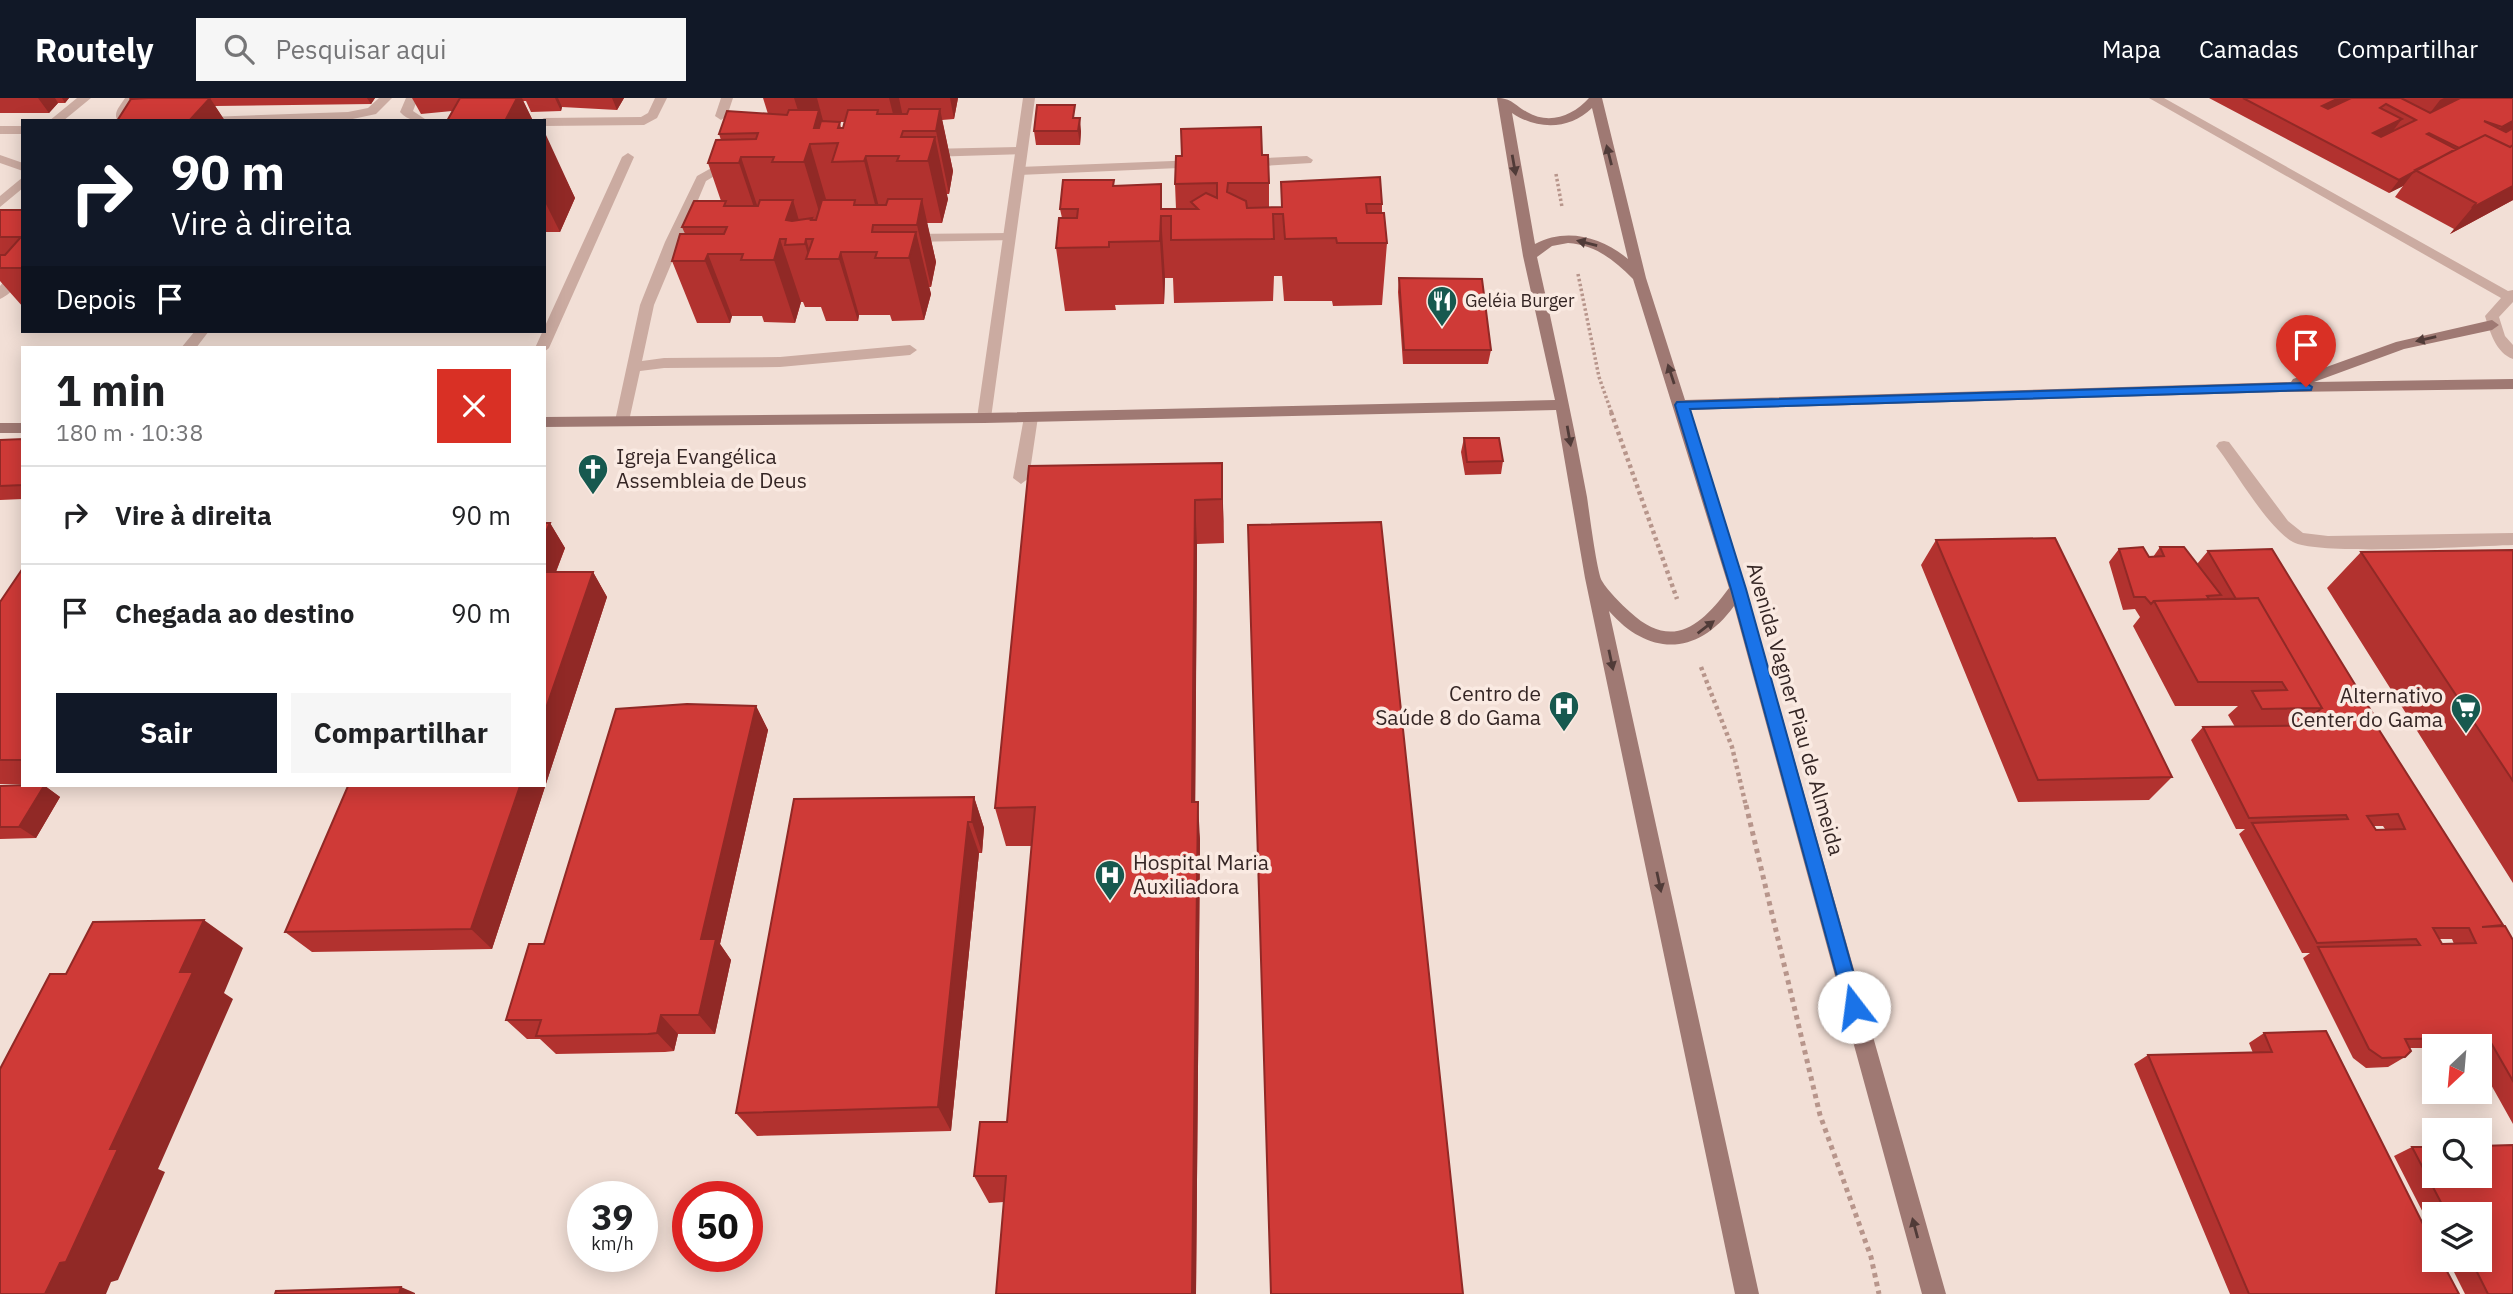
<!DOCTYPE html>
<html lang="pt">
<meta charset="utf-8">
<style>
body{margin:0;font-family:"IBM Plex Sans",sans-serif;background:#f6f6f6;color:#202124;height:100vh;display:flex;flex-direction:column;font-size:26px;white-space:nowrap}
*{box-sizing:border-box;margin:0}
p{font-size:23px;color:#757577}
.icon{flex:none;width:38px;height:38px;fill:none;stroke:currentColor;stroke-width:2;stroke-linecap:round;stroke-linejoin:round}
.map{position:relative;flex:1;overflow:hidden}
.drawer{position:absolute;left:21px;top:248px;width:525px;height:441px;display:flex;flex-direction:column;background:#fff;border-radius:0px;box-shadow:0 4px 18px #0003}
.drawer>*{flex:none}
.banner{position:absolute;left:21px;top:21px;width:525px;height:214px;border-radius:0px;box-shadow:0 4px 18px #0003;background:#111827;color:#fff;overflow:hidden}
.needle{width:46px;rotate:206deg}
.controls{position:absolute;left:2422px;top:936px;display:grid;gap:14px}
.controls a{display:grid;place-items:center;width:70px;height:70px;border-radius:0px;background:#fff;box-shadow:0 4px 18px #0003;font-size:35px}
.speed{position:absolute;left:567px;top:1083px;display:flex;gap:14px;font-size:35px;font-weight:700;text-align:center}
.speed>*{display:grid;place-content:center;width:91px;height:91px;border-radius:50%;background:#fff;box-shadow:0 4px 18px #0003;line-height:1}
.speed small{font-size:18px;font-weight:400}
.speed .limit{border:10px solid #d22;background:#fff;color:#111}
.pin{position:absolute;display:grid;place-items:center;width:60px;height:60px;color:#fff;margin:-72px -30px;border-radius:50% 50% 50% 0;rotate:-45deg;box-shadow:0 0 7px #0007}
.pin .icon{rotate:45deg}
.me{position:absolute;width:77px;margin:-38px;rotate:345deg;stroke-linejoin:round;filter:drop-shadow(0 0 5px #0008)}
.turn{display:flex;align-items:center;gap:24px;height:147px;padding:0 35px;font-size:32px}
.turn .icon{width:91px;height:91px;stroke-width:2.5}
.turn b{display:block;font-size:49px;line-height:60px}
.then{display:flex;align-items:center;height:66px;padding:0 35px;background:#0003;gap:14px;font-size:26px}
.round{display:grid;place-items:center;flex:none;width:74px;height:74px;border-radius:0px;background:#f6f6f6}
.summary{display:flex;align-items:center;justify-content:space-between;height:119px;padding:0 35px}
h1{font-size:42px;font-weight:700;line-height:52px}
.button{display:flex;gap:14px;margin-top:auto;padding:14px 35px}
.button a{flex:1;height:80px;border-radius:0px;background:#111827;color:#fff;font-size:28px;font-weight:700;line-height:80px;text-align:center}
.button a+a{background:#f6f6f6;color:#202124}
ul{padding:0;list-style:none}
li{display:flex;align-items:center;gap:21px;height:98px;padding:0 35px;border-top:2px solid #e0e0e0}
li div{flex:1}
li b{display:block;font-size:26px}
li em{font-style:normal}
header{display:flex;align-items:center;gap:42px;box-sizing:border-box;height:98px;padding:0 35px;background:#111827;color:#fff}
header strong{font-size:33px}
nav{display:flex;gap:38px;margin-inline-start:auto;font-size:24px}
.search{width:490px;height:63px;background:#f6f6f6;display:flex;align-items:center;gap:18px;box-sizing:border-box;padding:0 24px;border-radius:0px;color:#757577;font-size:26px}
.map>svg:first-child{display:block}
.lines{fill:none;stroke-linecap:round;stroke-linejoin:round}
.path-far2{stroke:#b7958b;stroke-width:3.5;stroke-dasharray:2.5 2.5;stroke-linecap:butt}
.path-far1{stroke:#b7958b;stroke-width:4.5;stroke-dasharray:3.5 3.5;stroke-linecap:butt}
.path{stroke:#b7958b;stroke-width:5;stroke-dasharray:4.5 4.5;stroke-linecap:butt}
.lane{fill:#cbaba1;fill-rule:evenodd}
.street{fill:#cbaba1;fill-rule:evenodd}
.secondary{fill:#9f7973;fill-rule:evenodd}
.wall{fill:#b2322f;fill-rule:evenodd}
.shaded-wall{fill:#912926}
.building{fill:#cf3a37;stroke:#912926;stroke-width:2;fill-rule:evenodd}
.oneway{fill:#503b38}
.route{fill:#1a73e8;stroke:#114b97;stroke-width:2}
.labels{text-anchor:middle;stroke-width:7;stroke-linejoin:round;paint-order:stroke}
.far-poi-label{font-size:18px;fill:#352625;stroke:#faeae2;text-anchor:start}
.poi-label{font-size:21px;fill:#352625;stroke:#faeae2;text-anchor:start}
.street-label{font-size:21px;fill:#352625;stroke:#faeae2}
</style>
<header>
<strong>Routely</strong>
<div class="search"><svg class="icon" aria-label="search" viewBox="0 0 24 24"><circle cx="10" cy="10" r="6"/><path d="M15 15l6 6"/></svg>Pesquisar aqui</div>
<nav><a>Mapa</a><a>Camadas</a><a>Compartilhar</a></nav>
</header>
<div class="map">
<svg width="2513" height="1196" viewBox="0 0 2513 1196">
<rect width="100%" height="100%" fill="#f2dfd6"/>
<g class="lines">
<!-- path-far2 -->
<path class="path-far2" d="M1556 76 1562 109
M1578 176 1599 279 1612 316"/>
<!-- path-far1 -->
<path class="path-far1" d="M1611 314 1677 501
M1701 569 1732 649 1746 708"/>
<!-- path -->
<path class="path" d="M1746 707 1820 1017 1871 1159 1879 1196"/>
<!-- lane -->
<path class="lane" d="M77 0H91L63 23H49Z
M125 0H137L128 18 135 23H118C112 15 121 7 125 0Z
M379 0H392L376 16 348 22 202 23 208 19 348 14 368 10Z
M406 0H418L413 13 428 23C417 23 408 23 400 14Z
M655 0H667L657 20 644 27 544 28V23H539L544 20 641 19 648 15Z
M721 0H733L727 18 721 22 715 18Z
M0 28H23V36H0Z
M1022 49 1026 50V56L927 59 921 55 927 51Z
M628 55 634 59 549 250 544 254V250H535L622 59Z
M0 57 23 65V73L0 65Z
M1307 58 1313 62 1311 65 1246 69 1240 65 1246 61Z
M731 59 735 60V66L706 83 654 207 642 263 664 260 780 259 910 247 917 252 910 257 780 269 664 270 640 273 629 323 627 327H617L615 323 640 207 665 144 697 78Z
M1198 62 1204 66 1202 69 1019 77 1013 73 1019 69Z
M23 79V90L0 109V98Z
M1010 135 1015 136V142L908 144 901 140 908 136Z
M23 165C23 180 14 195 0 201V188L18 166Z
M195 233H209L196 250H181Z
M1031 314 1038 319 1029 380 1021 386 1013 380 1024 319Z
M2224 343 2229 344 2288 423 2303 435 2328 438 2513 435V447C2475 448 2318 458 2293 444 2268 430 2237 376 2219 352L2216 348 2219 344Z"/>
<!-- street -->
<path class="street" d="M1023 0H1035L991 320 984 325 977 320Z
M2149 0H2164L2508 193 2513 192V204L2499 219 2505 238 2513 247V261C2496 255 2490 234 2485 218L2501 200Z"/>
<!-- secondary -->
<path class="secondary" d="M1497 0C1512 0 1514 7 1527 14 1549 27 1573 18 1589 0H1602L1646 180 1685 302 2291 284 2293 281 2396 244 2492 222 2499 227 2492 232 2404 251 2314 284 2513 281V291L2281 294 1688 312 1746 491 1946 1196H1922L1734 508C1698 558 1649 559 1609 513L1759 1196H1735L1585 480 1556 312 984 325 544 329V319L984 315 1555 302 1523 158ZM1592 10 1628 161C1602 139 1566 129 1535 146L1512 15C1537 32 1570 32 1592 10ZM1568 145C1596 147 1614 162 1633 181L1729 490C1701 528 1672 553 1630 514 1621 506 1608 493 1602 483 1597 476 1589 412 1587 399 1572 318 1555 239 1537 159L1552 148Z
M0 325H23V335H0Z"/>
</g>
<!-- wall -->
<path class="wall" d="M0 0H69L65 5H58L49 15H0Z
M129 0H375L371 6 215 8 225 23H117L130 2Z
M412 0H624L617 12 562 9 561 13 531 14 526 3H523L533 23H447L452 13 421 16Z
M763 0H958L954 21 942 22 953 73 949 96H946L948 101 942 125H927L936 164 931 189H929L931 196 924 222 892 223 890 217H859L858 223H826L821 209H805L803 204H801L795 225 764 224 762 218H732L730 225H697L672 163 685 136 682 129 721 103 708 65 721 42 719 36 768 16ZM840 24H844L843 30H841Z
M2209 0H2513V102L2450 136 2454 131 2395 99 2403 88 2389 95Z
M1034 33H1081L1080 47H1036Z
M544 37 575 100 560 134H544Z
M1262 57 1269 85V110L1281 109V84L1382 106V115L1387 145 1382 207 1333 208 1332 203H1284L1282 178H1274L1273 203 1174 205 1173 180H1165L1164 206 1115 207 1116 212 1065 213 1056 150 1062 120 1060 111 1114 82V88L1163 111H1176L1175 86Z
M0 112H23V209L0 183Z
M1399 180 1491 252 1488 266H1403L1398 194Z
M1464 340 1503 363 1501 376 1465 377 1461 354Z
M23 341V401L0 402V342Z
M1222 365 1224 445 1197 446 1195 704 1200 742 1196 1196H996L1004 1104 989 1105 974 1078 1007 1024 1032 748H1006L995 710 1029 368Z
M550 425 565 450 556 474H593L607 499 492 851 312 854 285 834Z
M1936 442 2172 679 2149 702 2018 704 1921 467Z
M2160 449 2197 466 2208 453 2378 624 2375 626 2503 827 2500 829 2513 842V1026L2480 967V948H2434V950H2410L2405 959 2388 969 2366 970 2353 960 2303 860 2310 855H2302L2239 736 2245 731H2236L2191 642 2203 629H2235L2228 617 2238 608H2175L2133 528 2140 519 2135 511 2123 512 2109 464 2119 451 2149 459H2153ZM2374 728H2383L2385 731 2376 732ZM2439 841H2452L2454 846H2442Z
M2513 452V785L2327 490 2361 454Z
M23 470V686H0V504Z
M756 608 768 632 720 846 731 862 715 936H678L674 953 665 954 556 956 540 941H527L506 922 544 846Z
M0 688H45L60 699 36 740 0 741Z
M974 699 984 730 982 755H979L951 1033 757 1038 736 1015Z
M2264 935 2459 1196H2230L2134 966 2148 957 2253 955 2249 945Z
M2513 1047V1196H2465L2448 1162H2480V1116H2434V1136L2394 1058 2412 1049H2434V1078H2480V1048Z"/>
<!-- shaded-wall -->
<path class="shaded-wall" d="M38 0H55L58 5 49 15Z
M62 0H69L65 5Z
M210 0 225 23H189Z
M367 0H375L371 6Z
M517 0H522L533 23H505Z
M555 0H558L562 9 561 13Z
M612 0H624L617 12Z
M794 0H817L829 45 802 25Z
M889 0H899L903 19 895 24Z
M950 0H958L954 21Z
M2339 0H2349L2345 6 2313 21 2322 8Z
M2444 0H2477L2420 28 2440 2Z
M940 11 953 73 949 96 936 33Z
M1080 20 1081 33 1080 47 1078 33Z
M2402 21 2392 34 2363 48 2373 35Z
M2513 23V32L2491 43 2502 29Z
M546 37 575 100 560 134 544 102V41Z
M935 39 948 101 942 125 928 63Z
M810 46 828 108 823 127 804 64Z
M866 58 882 121 880 126 864 63Z
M741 59 762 122 760 127 739 65Z
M2414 74 2403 88 2389 95 2399 82Z
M2513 88V102L2450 136 2472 110Z
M922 101 936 164 931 189 917 127Z
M793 102 805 143 806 141 812 161H809L805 146 786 122Z
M1161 118 1165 180 1164 206 1160 143Z
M916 134 931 196 924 222 909 160Z
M780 141 801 204 795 225 774 162Z
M841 154 859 217 858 223 839 161Z
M708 156 732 218 730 225 705 163Z
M1222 365 1223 410 1224 445 1222 401Z
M1195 402 1197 446 1195 742 1192 704Z
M550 425 565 450 546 499 544 496V438Z
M593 474 607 499 492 851 471 831 520 688H544V616Z
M756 608 768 632 720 846 731 862 715 936 699 917 701 841Z
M44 688H45L60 699 36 740 19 729Z
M974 699 984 730 982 755 972 724Z
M1198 704 1200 742 1196 1196H1192Z
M968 724 979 755 951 1033 938 1009Z
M204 822 243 850 224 895 233 901 158 1071 165 1074 118 1182 111 1184 106 1196H45L110 1051 180 874Z
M661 917 678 936 674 953 657 935Z
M401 1189 415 1195V1196H399Z"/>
<!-- building -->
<path class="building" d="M148 0H210L189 23H117L131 1Z
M460 0H517L505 23H447Z
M2243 0H2339L2322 8 2328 11 2351 0H2401L2430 15 2460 0H2513V23L2502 29 2484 23 2506 34 2513 30V47L2510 49 2485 37 2459 50 2429 35 2427 36 2456 51 2399 82ZM2386 6 2416 22 2381 39 2373 35 2402 21 2380 10Z
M1037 7H1075L1073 20H1080L1078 33H1034Z
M909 11H940L936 33H903L901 39H935L928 63H897L899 58H866L864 63 832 64 838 45 810 46 804 64H772L774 59H741L739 65H708L716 42 756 41 758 35 719 36 727 13 787 17 789 12H819L814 30H819L821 23 840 24 838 30H843L848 12H878L877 16H907Z
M1261 29 1262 57H1268L1269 85H1228L1227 94 1246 103 1247 110 1282 109 1281 84 1380 79 1382 106H1366L1367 115H1384L1387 145H1337L1336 140 1285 141 1283 116H1273L1274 141 1171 142V118H1161L1160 143 1109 144V149L1056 150 1059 120H1077L1078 111H1060L1063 82H1114L1113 88 1161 86V111H1198L1191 104 1206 95 1217 100V85L1175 86 1176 58H1182L1181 31Z
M2485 37 2510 49 2513 47V88L2472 110 2476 105 2415 72Z
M888 101H922L917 127H873L872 134H916L909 160H875L877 154H841L839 161H806L813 141H806L805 146 785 147 786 141H780L774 162H741L743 156H708L705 163H672L680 136H724L727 129H682L694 103H726L724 108H758L760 102H793L786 122 792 123 812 120 811 122H816L822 102H855L854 107H886Z
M0 112H23V170H0V157H5L21 139H0Z
M1399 180 1482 181 1491 252H1404Z
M1464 340H1499L1503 363 1467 364Z
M23 341V387L0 388V342Z
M1222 365V401L1195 402 1192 704H1198L1192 1196H996L1006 1078H974L980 1024H1007L1035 709 995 710 1029 368Z
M1381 424 1463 1196H1271L1248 427Z
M544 425H550L544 438Z
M2055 440 2172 679 2038 682 1936 442Z
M2143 449 2149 459 2164 458 2160 449H2184L2221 497 2207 498 2209 501 2154 503 2151 506 2145 499H2134L2119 451Z
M2272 451 2378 624H2374L2503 827 2482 829 2505 828 2513 842V983L2490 943H2476L2474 940 2405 941 2411 953 2405 959 2382 960 2369 951 2318 849 2420 847 2416 841 2317 845 2252 725 2348 721 2346 717 2249 720 2203 629 2340 627 2338 624H2317L2313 617 2322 610 2258 500 2236 501 2208 453ZM2398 716 2405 731 2376 732 2367 718ZM2433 830H2469L2476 845 2442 846Z
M2513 452V683L2361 454Z
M23 470V662H0V504Z
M544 474H593L544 616Z
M2258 500 2322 610 2262 611 2252 593 2287 592 2282 584H2198L2154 503Z
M687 606 756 608 701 841H716L699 917H661L657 935 648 936 536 938 541 922H506L529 846H544L616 611Z
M23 687 44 688 19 729H0V688Z
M348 688H520L471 831 285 834Z
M974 699 972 724H968L938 1009 736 1015 794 701Z
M204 822 180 874H193L110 1051H118L66 1164 60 1165 45 1196H0V971L50 876H66L93 824Z
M2326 933 2434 1148V1162H2441L2459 1196H2249L2148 957 2272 954 2264 935Z
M2513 1047V1196H2488L2471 1162H2480V1116H2447L2412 1049H2434V1078H2480V1048Z
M401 1189 399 1196H275L276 1193Z"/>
<!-- one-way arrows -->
<defs><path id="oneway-solid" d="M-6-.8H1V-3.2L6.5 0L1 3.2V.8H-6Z" transform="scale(1.75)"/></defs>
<g class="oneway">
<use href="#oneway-solid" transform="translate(1609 57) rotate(-104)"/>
<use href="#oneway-solid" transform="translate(1514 67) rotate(80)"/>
<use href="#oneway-solid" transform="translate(1587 145) rotate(-166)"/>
<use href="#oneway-solid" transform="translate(2426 241) rotate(167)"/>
<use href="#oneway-solid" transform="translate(1671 276) rotate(-108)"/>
<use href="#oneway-solid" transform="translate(1569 338) rotate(80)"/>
<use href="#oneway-solid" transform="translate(1706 529) rotate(-37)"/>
<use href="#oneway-solid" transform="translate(1611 562) rotate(78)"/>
<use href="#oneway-solid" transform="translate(1659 784) rotate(78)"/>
<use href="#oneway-solid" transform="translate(1915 1130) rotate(-105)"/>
</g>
<!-- route -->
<path class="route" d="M2306 285 2312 289 2311 292 1690 311 1746 491 1863 909 1861 915 1854 918 1847 915 1731 491 1675 307 1677 304Z"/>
<!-- icons -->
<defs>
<g id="restaurant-pin" transform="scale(1.575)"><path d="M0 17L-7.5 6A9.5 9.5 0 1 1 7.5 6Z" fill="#17594f" stroke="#faeae2"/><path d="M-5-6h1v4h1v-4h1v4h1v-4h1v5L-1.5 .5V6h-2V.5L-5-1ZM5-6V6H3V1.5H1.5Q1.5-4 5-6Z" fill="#fff"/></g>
<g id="church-pin" transform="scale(1.575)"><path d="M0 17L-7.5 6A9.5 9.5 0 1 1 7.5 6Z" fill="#17594f" stroke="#faeae2"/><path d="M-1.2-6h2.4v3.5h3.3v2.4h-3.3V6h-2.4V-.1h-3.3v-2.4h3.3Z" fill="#fff"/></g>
<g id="hospital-pin" transform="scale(1.575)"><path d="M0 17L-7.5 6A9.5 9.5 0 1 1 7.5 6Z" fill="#17594f" stroke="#faeae2"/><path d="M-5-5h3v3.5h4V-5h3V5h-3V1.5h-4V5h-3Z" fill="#fff"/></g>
<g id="supermarket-pin" transform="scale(1.575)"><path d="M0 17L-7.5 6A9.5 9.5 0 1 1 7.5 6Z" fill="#17594f" stroke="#faeae2"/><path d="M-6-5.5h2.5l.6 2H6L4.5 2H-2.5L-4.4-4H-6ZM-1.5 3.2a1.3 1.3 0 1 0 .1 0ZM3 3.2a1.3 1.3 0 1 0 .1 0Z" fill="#fff"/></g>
</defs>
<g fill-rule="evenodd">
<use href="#restaurant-pin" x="1442" y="203"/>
<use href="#church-pin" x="593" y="371"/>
<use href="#hospital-pin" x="1564" y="608"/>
<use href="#supermarket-pin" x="2466" y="610"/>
<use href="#hospital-pin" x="1110" y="777"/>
</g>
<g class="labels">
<!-- far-poi labels -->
<g class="far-poi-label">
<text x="1465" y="209">Geléia Burger</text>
</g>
<!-- poi labels -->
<g class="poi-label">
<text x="616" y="366">Igreja Evangélica<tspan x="616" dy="24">Assembleia de Deus</tspan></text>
<text x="1541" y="603" text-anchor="end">Centro de<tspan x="1541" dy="24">Saúde 8 do Gama</tspan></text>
<text x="2443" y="605" text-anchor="end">Alternativo<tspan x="2443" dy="24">Center do Gama</tspan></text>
<text x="1133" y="772">Hospital Maria<tspan x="1133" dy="24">Auxiliadora</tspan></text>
</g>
<!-- street labels -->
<g class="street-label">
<text transform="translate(1795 611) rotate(74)" y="7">Avenida Vagner Piau de Almeida</text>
</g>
</g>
</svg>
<div class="controls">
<a><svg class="needle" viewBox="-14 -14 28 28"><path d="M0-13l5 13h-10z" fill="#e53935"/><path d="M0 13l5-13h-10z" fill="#757577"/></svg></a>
<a><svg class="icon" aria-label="search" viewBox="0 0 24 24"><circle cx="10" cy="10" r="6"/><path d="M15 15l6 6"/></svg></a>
<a><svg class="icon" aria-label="layers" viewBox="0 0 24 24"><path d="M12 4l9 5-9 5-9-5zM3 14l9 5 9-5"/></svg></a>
</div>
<div class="speed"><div>39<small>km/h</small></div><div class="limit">50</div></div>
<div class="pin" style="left:2306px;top:289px;background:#d93025"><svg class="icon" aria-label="arrive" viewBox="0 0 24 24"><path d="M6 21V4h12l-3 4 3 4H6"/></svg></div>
<svg class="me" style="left:1854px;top:909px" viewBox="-20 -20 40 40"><circle r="19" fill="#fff"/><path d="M0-13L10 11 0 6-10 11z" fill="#1a73e8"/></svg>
<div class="banner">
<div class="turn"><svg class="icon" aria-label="right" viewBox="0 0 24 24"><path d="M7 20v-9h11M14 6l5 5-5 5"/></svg><div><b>90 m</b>Vire à direita</div></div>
<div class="then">Depois<svg class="icon" aria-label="arrive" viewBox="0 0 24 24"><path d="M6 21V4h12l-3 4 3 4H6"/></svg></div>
</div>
<section class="drawer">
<div class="summary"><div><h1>1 min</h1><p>180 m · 10:38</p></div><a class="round" style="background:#d93025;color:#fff"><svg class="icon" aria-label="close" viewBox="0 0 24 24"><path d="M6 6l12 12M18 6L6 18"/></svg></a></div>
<ul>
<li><svg class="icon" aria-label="right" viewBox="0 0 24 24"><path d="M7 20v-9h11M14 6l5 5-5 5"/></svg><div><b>Vire à direita</b></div><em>90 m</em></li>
<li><svg class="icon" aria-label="arrive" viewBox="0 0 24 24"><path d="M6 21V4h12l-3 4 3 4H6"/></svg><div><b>Chegada ao destino</b></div><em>90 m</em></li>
</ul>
<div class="button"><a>Sair</a><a>Compartilhar</a></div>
</section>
</div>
